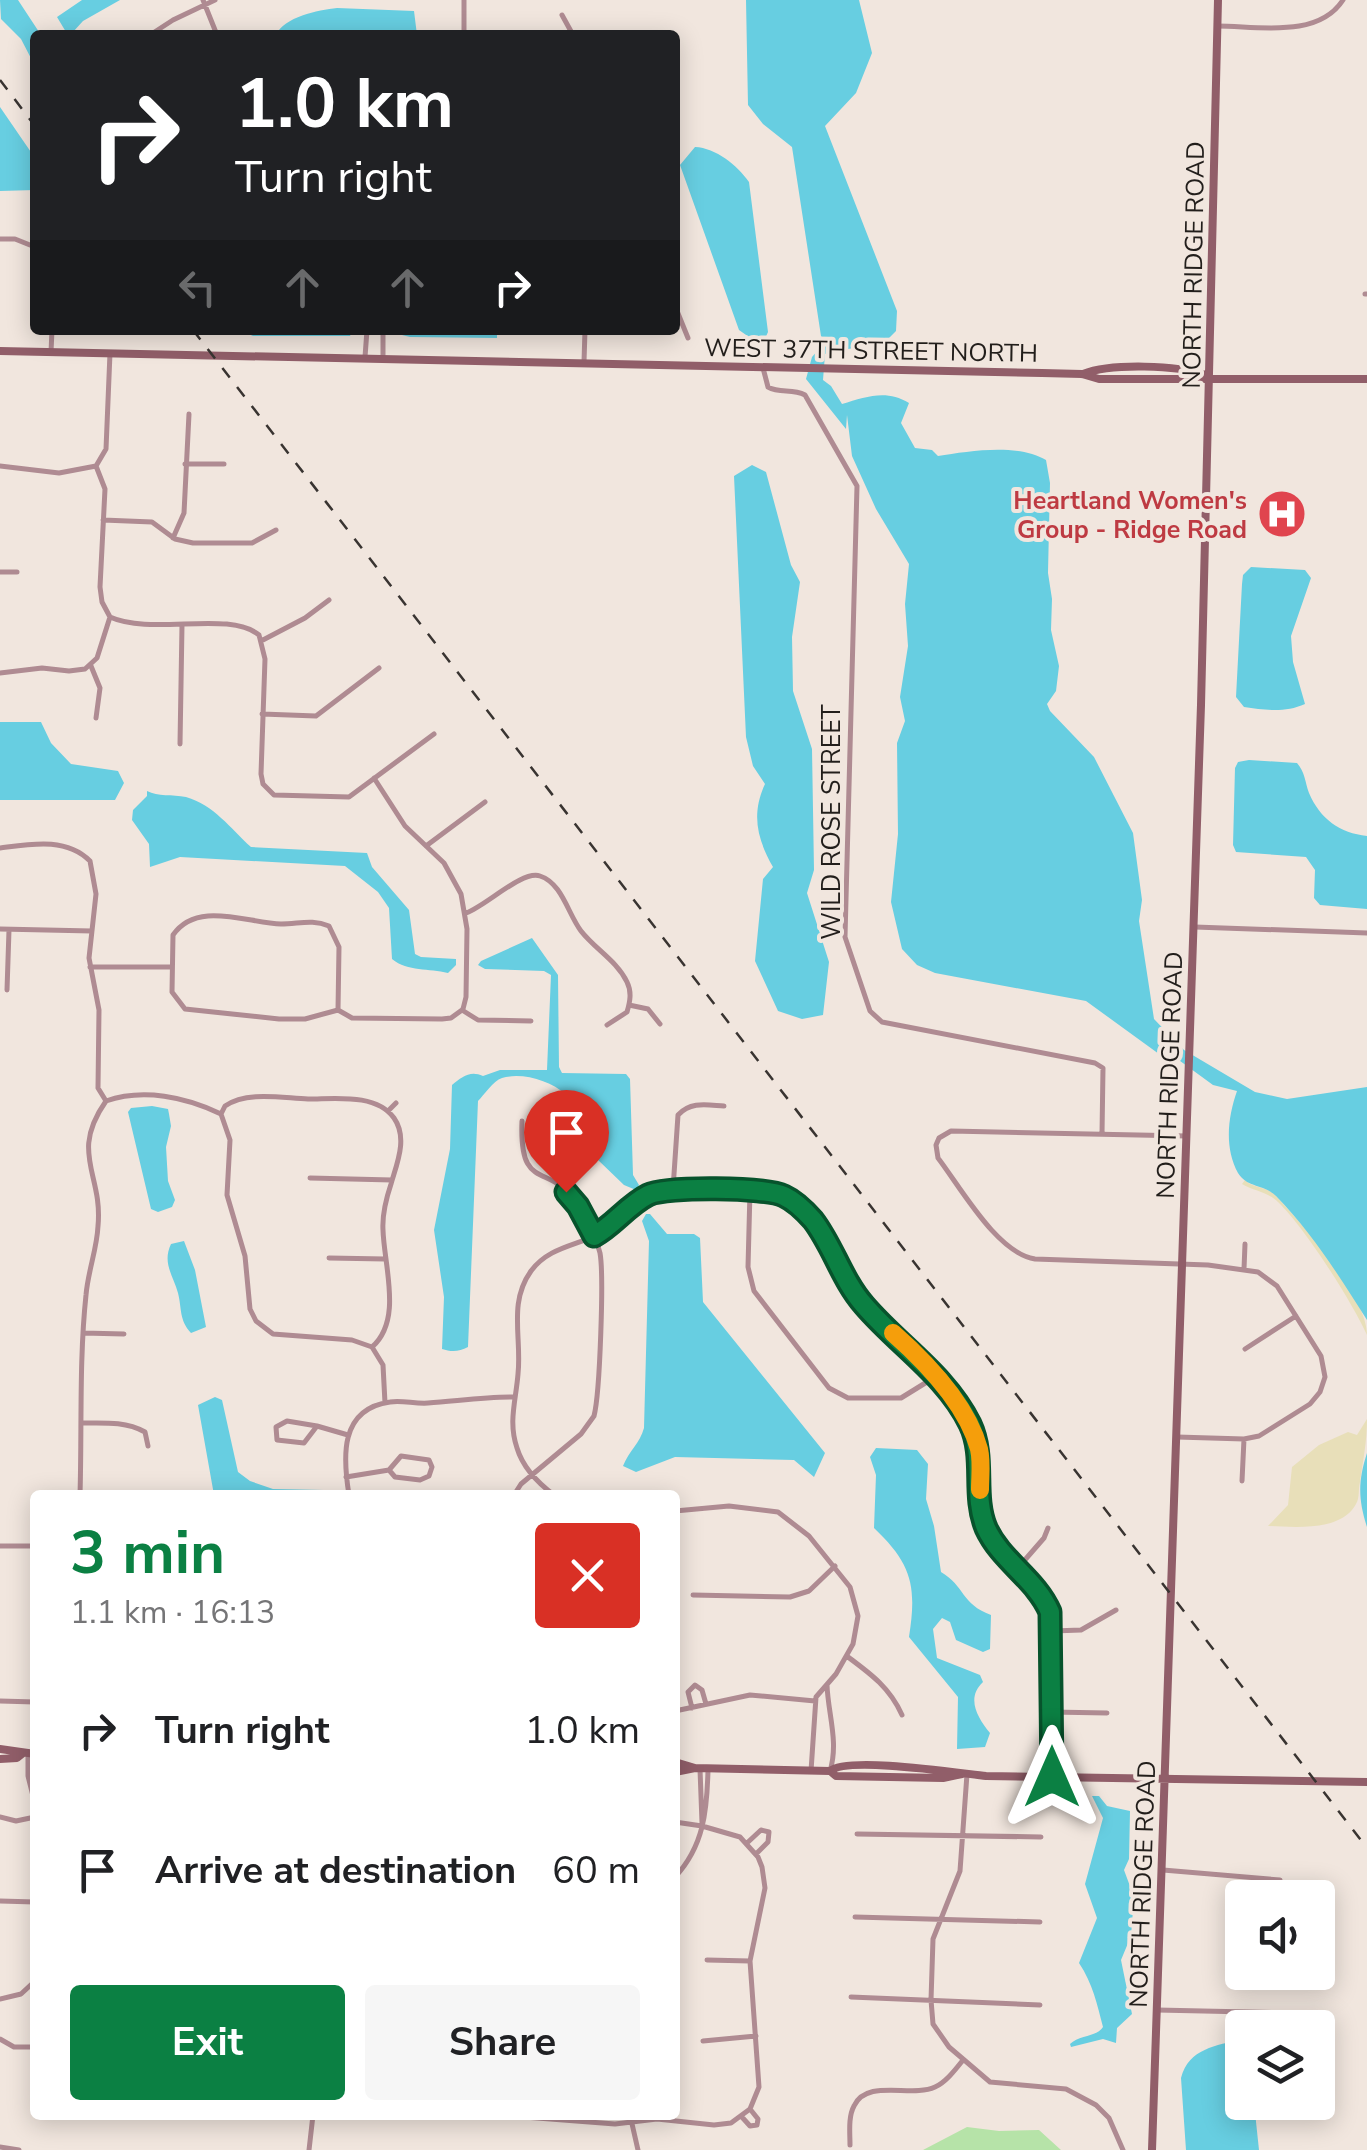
<!DOCTYPE html>
<meta charset="utf-8">
<style>
body{margin:0;font-family:"Nunito Sans",sans-serif;background:#f6f6f6;color:#202124;height:100vh;display:flex;flex-direction:column;font-size:38px;white-space:nowrap}
*{box-sizing:border-box;margin:0}
p{font-size:32px;color:#757577}
.icon{flex:none;width:55px;height:55px;fill:none;stroke:currentColor;stroke-width:2;stroke-linecap:round;stroke-linejoin:round}
.map{position:relative;flex:1;overflow:hidden}
.sheet{position:absolute;left:30px;top:1490px;width:650px;height:630px;display:flex;flex-direction:column;background:#fff;border-radius:10px;box-shadow:0 5px 25px #0003}
.sheet>*{flex:none}
.hud{position:absolute;left:30px;top:30px;width:650px;height:305px;border-radius:10px;box-shadow:0 5px 25px #0003;background:#202124;color:#fff;overflow:hidden}
.buttons{position:absolute;left:1225px;top:1880px;display:grid;gap:20px}
.buttons a{display:grid;place-items:center;width:110px;height:110px;border-radius:10px;background:#fff;box-shadow:0 5px 25px #0003;font-size:50px}
.pin{position:absolute;display:grid;place-items:center;width:85px;height:85px;color:#fff;margin:-102px -42px;border-radius:50% 50% 50% 0;rotate:-45deg;box-shadow:0 0 10px #0007}
.pin .icon{rotate:45deg}
.me{position:absolute;width:110px;margin:-55px;rotate:0deg;stroke-linejoin:round;filter:drop-shadow(0 0 8px #0008)}
.turn{display:flex;align-items:center;gap:35px;height:210px;padding:0 40px;font-size:45px}
.turn .icon{width:130px;height:130px;stroke-width:2.5}
.turn b{display:block;font-size:70px;line-height:85px}
.lanes{display:flex;align-items:center;height:95px;padding:0 40px;background:#0003;justify-content:center;gap:50px;direction:ltr}
.lanes .off{opacity:.35}
.round{display:grid;place-items:center;flex:none;width:105px;height:105px;border-radius:10px;background:#f6f6f6}
.overview{display:flex;align-items:center;justify-content:space-between;height:170px;padding:0 40px}
h1{font-size:60px;font-weight:700;line-height:75px;color:#0b8043}
.action{display:flex;gap:20px;margin-top:auto;padding:20px 40px}
.action a{flex:1;height:115px;border-radius:10px;background:#0b8043;color:#fff;font-size:40px;font-weight:700;line-height:115px;text-align:center}
.action a+a{background:#f6f6f6;color:#202124}
ul{padding:0;list-style:none}
li{display:flex;align-items:center;gap:30px;height:140px;padding:0 40px}
li div{flex:1}
li b{display:block;font-size:38px}
li em{font-style:normal}
.map>svg:first-child{display:block}
.green{fill:#b6e3a8}
.sand{fill:#e8dfb9}
.water{fill:#67cee1}
.lines{fill:none;stroke-linecap:round;stroke-linejoin:round}
.street{stroke:#af8b92;stroke-width:5}
.secondary{stroke:#915e69;stroke-width:8}
.rail{stroke:#393431;stroke-width:2.5;stroke-dasharray:12 12;stroke-linecap:butt}
.route-casing{stroke:#07532c;stroke-width:25}
.route{stroke:#0b8043;stroke-width:18}
.slow{stroke:#f59e0b;stroke-width:18}
.labels{text-anchor:middle;stroke-width:8;stroke-linejoin:round;paint-order:stroke}
.street-label{font-size:25px;fill:#221e1b;stroke:#f1e6de}
.health-label{font-size:25px;font-weight:bold;fill:#be3a42;stroke:#f1e6de;text-anchor:end}
</style>
<div class="map">
<svg width="1367" height="2150" viewBox="0 0 1367 2150">
<rect width="100%" height="100%" fill="#f1e6de"/>
<!-- green -->
<path class="green" d="M967 2127 999 2131 1039 2130 1061 2150H923Z"/>
<!-- sand -->
<path class="sand" d="M1245 1180C1252 1188 1265 1186 1274 1194 1301 1223 1367 1295 1367 1335 1351 1300 1305 1228 1278 1202 1268 1192 1254 1191 1242 1184Z
M1367 1419C1367 1442 1363 1460 1360 1482 1358 1489 1360 1498 1356 1504 1341 1532 1294 1527 1268 1526L1288 1505 1292 1467 1319 1445 1348 1432 1357 1435Z"/>
<!-- water -->
<path class="water" d="M0 0H18L41 35H35V66L21 39 1 19Z
M82 0H120L83 21 73 32H66L57 17Z
M746 0H859L872 53 856 93 825 126 897 311 896 331 886 341 825 354 823 380 831 386 842 404C866 397 886 389 909 403L901 423 915 448 932 450 938 456C969 451 1018 443 1046 460L1050 483 1048 573 1052 599 1051 630 1059 666 1056 691 1047 704 1050 711 1094 757 1133 833 1142 900 1139 921 1154 1019 1184 1050 1255 1092 1287 1099 1367 1087V1320C1339 1276 1313 1234 1276 1196 1264 1184 1247 1188 1238 1173 1224 1147 1228 1117 1237 1091L1213 1085 1176 1058 1159 1054 1086 1001 935 973 917 965 902 949 891 902 898 834 897 743 905 721 900 697 908 646 905 604 909 564 876 509 852 456 847 415 846 429 806 379 812 357 825 342 821 336 792 147 763 124 748 105Z
M337 8 414 11 417 35H276C284 17 318 10 337 8Z
M0 107 35 158V190L0 191Z
M695 147C716 148 737 165 749 182L768 332 764 341 759 344 739 330 680 165Z
M239 330H353L350 336H253Z
M400 330H497V338L410 337 402 335Z
M752 465 766 472 791 565 800 582 792 637 793 691 812 749 814 870 807 893 829 962 823 1015 802 1019 778 1011 755 961 763 879 773 867C757 839 751 814 765 784L753 766 746 737 734 476Z
M1251 567 1305 570 1311 578 1291 636 1293 662 1305 704C1285 713 1265 710 1244 707L1236 697 1242 584 1243 575Z
M0 722H41L51 743 71 764 118 771 124 783 115 800H0Z
M1249 760 1297 763C1305 772 1305 782 1309 793 1320 819 1340 833 1367 836V909L1320 905 1314 898 1315 870 1306 857 1236 852 1233 845 1235 768 1238 762Z
M147 791C158 797 172 794 186 797 214 805 230 828 251 847L367 853 372 867 409 910 415 954 421 957 456 959V965L448 973C429 968 408 972 392 959L389 908 378 892 345 866 180 857 150 867 149 844 132 820 133 810 147 796Z
M532 938 558 975 559 1067 562 1073 626 1074 630 1079 633 1175 639 1185 636 1190 624 1185 571 1134 565 1094C551 1081 522 1072 502 1078 493 1081 484 1095 478 1101L468 1347C459 1352 451 1352 442 1349L444 1297 434 1230 450 1149 452 1085C462 1077 470 1070 483 1076L500 1070H547L551 975 544 971 485 969 478 965 481 961Z
M152 1106 168 1109 169 1114 171 1126 166 1147 168 1181 175 1200 172 1207 158 1212 151 1209 128 1112 131 1108Z
M646 1214H650L667 1234H694L700 1238 703 1302 825 1453 814 1477 794 1460 675 1457 636 1472 623 1466C629 1451 640 1443 644 1428L649 1241 642 1221Z
M184 1241 195 1270 206 1327 191 1333C179 1320 182 1309 178 1293 173 1275 162 1263 171 1244Z
M215 1397 222 1400 238 1472 250 1481 273 1489 324 1490 333 1492V1495H214L198 1405Z
M876 1448 917 1450 928 1464 926 1499 934 1526 941 1572C965 1586 961 1604 991 1615L990 1649 983 1652 956 1640 950 1622 942 1618 933 1629 937 1658 980 1675 983 1682C966 1698 977 1717 990 1733L985 1747 957 1749 958 1697 909 1637C917 1586 912 1564 874 1528L876 1475 870 1457Z
M1367 1453V1527C1358 1499 1358 1481 1367 1453Z
M1092 1796H1099L1107 1806 1130 1811 1129 1859 1124 1870 1134 1897 1131 1936 1121 1960 1132 2014 1117 2028 1116 2043 1103 2039 1071 2047 1070 2044C1079 2035 1097 2037 1103 2027 1097 2004 1093 1984 1079 1963L1097 1918 1085 1884 1103 1818Z
M1242 2039V2102L1254 2103 1259 2150H1186L1181 2078C1189 2048 1216 2046 1242 2039Z"/>
<g class="lines">
<!-- street -->
<path class="street" d="M203 0 217 35
M562 15 573 35
M1217 26C1258 26 1318 39 1343 0
M150 35 173 20 215 0
M464 35V0
M0 239H15L35 247
M1365 294H1367
M675 306 688 338
M51 352 52 330
M110 353 106 449 96 466 105 489 100 587 102 602 110 617
M365 357 367 330
M383 360V330
M584 362 585 330
M763 368 768 387C780 394 792 388 805 395L857 486 845 937 870 1011 882 1022 1095 1063 1103 1068 1102 1134
M185 464H224
M0 466 59 473 96 466
M103 520 152 522 175 539 193 543H252L276 530
M173 538 184 513 189 414
M0 572H17
M110 617C152 636 229 610 259 635L265 659 261 774 263 784 274 795 349 797 434 734
M261 641 305 618 329 600
M91 666 100 688 96 718
M0 673 42 668 69 671 85 669 97 658 110 617
M262 714 316 716 379 668
M180 744 182 625
M374 778 405 826 444 863 461 894 467 929 466 997 463 1009
M426 846 485 802
M0 848C31 844 66 837 90 861L96 894 89 958 99 1010 98 1088 106 1101
M466 913C486 906 522 870 540 876 562 883 568 914 581 931 595 949 617 961 627 982 632 992 630 1002 627 1012L607 1025
M1195 927 1367 933
M0 929 92 931
M90 967H171
M7 990 9 930
M629 1005 648 1009 660 1024
M338 1010 339 947 329 926C312 919 299 924 281 924 247 923 197 900 173 935L172 992 185 1009 279 1019H305L338 1010 352 1018 442 1019 451 1018 462 1010
M462 1010 478 1020 531 1021
M106 1101C143 1088 186 1097 221 1114
M388 1111 396 1103
M221 1114 225 1106C247 1091 281 1098 308 1099 335 1099 376 1093 394 1118 408 1138 397 1163 391 1184 386 1199 382 1214 383 1230 384 1266 403 1320 372 1347
M221 1114 230 1140 227 1195 245 1256 250 1309 256 1321 273 1334 352 1340 372 1347
M310 1178 392 1180
M673 1189 678 1115C691 1101 707 1105 724 1106
M750 1191 748 1267 754 1291 829 1388 848 1398H901L935 1377
M329 1258 385 1259
M1244 1269 1245 1244
M83 1333 124 1334
M372 1347 383 1365 385 1403
M1245 1349 1296 1316
M287 1421 317 1426 304 1443 277 1440 276 1427Z
M82 1423C103 1423 125 1421 145 1432L148 1446
M317 1426 348 1435
M1177 1437 1244 1439 1259 1436 1310 1404 1320 1392 1325 1377 1321 1356 1277 1286 1258 1272 1208 1265 1035 1259C997 1253 961 1188 938 1158L936 1145 939 1138 951 1131 1187 1136
M401 1456 429 1460 432 1467 429 1476 420 1480 395 1477 389 1470Z
M346 1477 389 1470
M1242 1481 1244 1439
M80 1495C82 1428 79 1361 86 1295 88 1271 97 1249 98 1226 103 1173 69 1154 106 1101
M349 1495C343 1458 339 1409 390 1402 402 1400 415 1404 428 1403 457 1401 484 1397 513 1397
M514 1495 521 1484 581 1434 594 1416C600 1393 604 1275 600 1253 596 1236 586 1217 577 1203 549 1161 519 1194 522 1121
M554 1495C538 1483 523 1468 517 1448 508 1422 516 1400 518 1374 522 1338 508 1303 531 1271 548 1248 574 1246 597 1235 617 1224 630 1203 651 1194 672 1184 765 1186 786 1197 823 1216 834 1262 855 1294 868 1313 887 1327 904 1342 927 1364 956 1395 970 1425 987 1461 972 1500 990 1535 1005 1564 1037 1581 1050 1612L1052 1777
M675 1511 729 1506 778 1512 809 1536 850 1587 858 1616 853 1644 836 1674 816 1697 811 1771
M0 1546H35
M1017 1569 1044 1538 1048 1528
M693 1595 790 1597 809 1591 835 1566
M1053 1631 1081 1630 1116 1610
M848 1657C871 1674 890 1688 902 1715
M827 1685C828 1714 839 1742 830 1771
M0 1701 35 1702
M692 1708 688 1692 695 1685 702 1690 706 1704
M675 1711 750 1695 815 1701
M1051 1712 1107 1713
M28 1754V1776L35 1804
M700 1769 702 1823
M967 1774 960 1871 933 1939 931 2000 933 2024 949 2047 990 2082 1066 2089 1096 2105 1109 2118 1123 2150
M0 1817 16 1821 35 1817
M857 1834 1041 1837
M747 1843 761 1830 769 1832 768 1842 756 1854
M1163 1870 1280 1880
M675 1877C704 1846 707 1810 708 1770
M0 1901 35 1902
M855 1917 1040 1922
M707 1960 750 1961
M851 1997 1040 2005
M0 1999 21 1994 35 1981
M1157 2010 1295 2013
M0 2039 14 2047H35
M703 2041 756 2036
M498 2115 615 2124 657 2119 714 2125 731 2123 750 2109 759 2087 750 1961 765 1888 762 1867 758 1857 740 1837 702 1826 675 1822
M630 2115 638 2150
M741 2116 750 2126 757 2125 758 2119 750 2109
M850 2145C850 2133 848 2117 854 2106 867 2078 911 2098 935 2087 946 2082 955 2070 963 2060
M0 2147 19 2150
M309 2150 313 2115"/>
<!-- secondary -->
<path class="secondary" d="M0 351 1042 373 1082 374 1099 379H1367
M1083 374C1111 363 1177 365 1206 375
M0 1749 35 1754
M0 1759 17 1758 22 1754
M675 1762 695 1768
M830 1771C847 1756 958 1773 986 1776L1367 1782
M675 1772 695 1768 830 1771 836 1776 943 1778 962 1774
M1152 2150 1201 705 1218 0"/>
<!-- rail -->
<path class="rail" d="M0 80 35 126
M193 330 1367 1848"/>
</g>
<g class="lines">
<!-- route casing -->
<g class="route-casing">
<path id="route" d="M566 1192 578 1206 594 1236C614 1225 628 1205 648 1195 667 1186 765 1187 784 1196 795 1201 805 1211 813 1220 833 1246 842 1280 864 1305 898 1345 946 1375 970 1424 986 1458 972 1494 986 1528 1001 1561 1036 1579 1050 1612L1052 1777"/>
</g>
<!-- route -->
<use href="#route" class="route"/>
<!-- slow -->
<path class="slow" d="M893 1333C927 1363 967 1405 979 1449 982 1462 980 1476 980 1490"/>
</g>
<!-- icons -->
<defs>
<g id="hospital-disc" transform="scale(2.5)"><circle r="9.5" fill="#e0444e" stroke="#f1e6de"/><path d="M-5-5h3v3.5h4V-5h3V5h-3V1.5h-4V5h-3Z" fill="#fff"/></g>
</defs>
<g fill-rule="evenodd">
<use href="#hospital-disc" x="1282" y="514"/>
</g>
<g class="labels">
<!-- street labels -->
<g class="street-label">
<text transform="translate(1193 265) rotate(-89)" y="9">NORTH RIDGE ROAD</text>
<text transform="translate(871 350) rotate(1)" y="9">WEST 37TH STREET NORTH</text>
<text transform="translate(831 822) rotate(-90)" y="9">WILD ROSE STREET</text>
<text transform="translate(1169 1075) rotate(-88)" y="9">NORTH RIDGE ROAD</text>
<text transform="translate(1142 1884) rotate(-88)" y="9">NORTH RIDGE ROAD</text>
</g>
<!-- health labels -->
<g class="health-label">
<text x="1247" y="509">Heartland Women's<tspan x="1247" dy="29">Group - Ridge Road</tspan></text>
</g>
</g>
</svg>
<div class="buttons">
<a><svg class="icon" aria-label="sound" viewBox="0 0 24 24"><path d="M4 9h4l5-4v14l-5-4H4zM17 9q2 3 0 6"/></svg></a>
<a><svg class="icon" aria-label="layers" viewBox="0 0 24 24"><path d="M12 4l9 5-9 5-9-5zM3 14l9 5 9-5"/></svg></a>
</div>
<div class="pin" style="left:566px;top:1192px;background:#d93025"><svg class="icon" aria-label="arrive" viewBox="0 0 24 24"><path d="M6 21V4h12l-3 4 3 4H6"/></svg></div>
<svg class="me" style="left:1052px;top:1777px" viewBox="-20 -20 40 40"><path d="M0-17L14 15 0 8-14 15z" fill="#0b8043" stroke="#fff" stroke-width="4"/></svg>
<div class="hud">
<div class="turn"><svg class="icon" aria-label="right" viewBox="0 0 24 24"><path d="M7 20v-9h11M14 6l5 5-5 5"/></svg><div><b>1.0 km</b>Turn right</div></div>
<div class="lanes"><svg class="icon off" aria-label="left" viewBox="0 0 24 24"><path d="M17 20v-9H6M10 6l-5 5 5 5"/></svg><svg class="icon off" aria-label="ahead" viewBox="0 0 24 24"><path d="M12 20V5M6 11l6-6 6 6"/></svg><svg class="icon off" aria-label="ahead" viewBox="0 0 24 24"><path d="M12 20V5M6 11l6-6 6 6"/></svg><svg class="icon" aria-label="right" viewBox="0 0 24 24"><path d="M7 20v-9h11M14 6l5 5-5 5"/></svg></div>
</div>
<section class="sheet">
<div class="overview"><div><h1>3 min</h1><p>1.1 km · 16:13</p></div><a class="round" style="background:#d93025;color:#fff"><svg class="icon" aria-label="close" viewBox="0 0 24 24"><path d="M6 6l12 12M18 6L6 18"/></svg></a></div>
<ul>
<li><svg class="icon" aria-label="right" viewBox="0 0 24 24"><path d="M7 20v-9h11M14 6l5 5-5 5"/></svg><div><b>Turn right</b></div><em>1.0 km</em></li>
<li><svg class="icon" aria-label="arrive" viewBox="0 0 24 24"><path d="M6 21V4h12l-3 4 3 4H6"/></svg><div><b>Arrive at destination</b></div><em>60 m</em></li>
</ul>
<div class="action"><a>Exit</a><a>Share</a></div>
</section>
</div>
